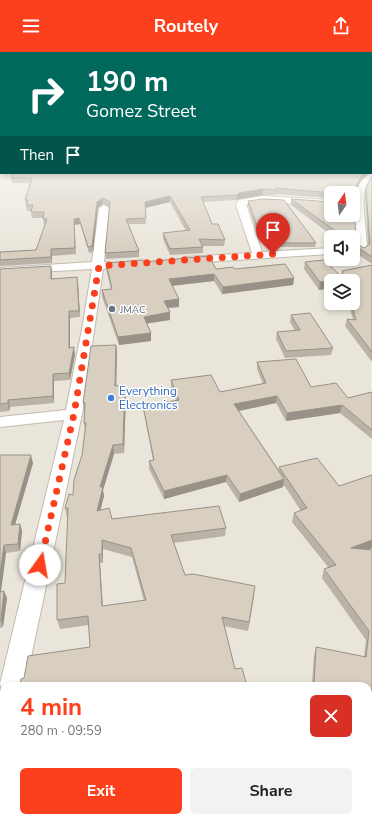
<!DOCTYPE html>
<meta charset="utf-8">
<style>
body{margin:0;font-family:"Nunito Sans",sans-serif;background:#f2f2f2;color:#222;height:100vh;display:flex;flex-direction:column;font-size:15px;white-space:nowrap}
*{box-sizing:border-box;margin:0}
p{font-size:13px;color:#767676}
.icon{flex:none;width:22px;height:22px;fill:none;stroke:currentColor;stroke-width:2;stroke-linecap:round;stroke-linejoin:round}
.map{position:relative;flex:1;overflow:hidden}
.side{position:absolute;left:0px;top:630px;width:372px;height:140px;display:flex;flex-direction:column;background:#fff;border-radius:12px 12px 0 0;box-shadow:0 2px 6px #0003}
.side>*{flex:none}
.top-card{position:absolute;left:0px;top:0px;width:372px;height:122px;box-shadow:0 2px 6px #0003;background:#00695c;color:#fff;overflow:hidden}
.needle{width:26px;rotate:14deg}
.controls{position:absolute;left:324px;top:134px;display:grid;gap:8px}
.controls a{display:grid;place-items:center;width:36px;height:36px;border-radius:6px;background:#fff;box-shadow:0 2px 6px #0003;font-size:20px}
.pin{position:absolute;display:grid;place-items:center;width:34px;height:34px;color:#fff;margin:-41px -17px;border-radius:50% 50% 50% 0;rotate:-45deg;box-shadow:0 0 4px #0007}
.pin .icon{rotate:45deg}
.me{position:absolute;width:44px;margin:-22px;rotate:13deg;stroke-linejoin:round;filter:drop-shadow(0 0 3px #0008)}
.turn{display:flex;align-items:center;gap:14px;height:84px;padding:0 20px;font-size:18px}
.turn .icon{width:52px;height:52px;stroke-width:2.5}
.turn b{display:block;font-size:28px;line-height:34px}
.then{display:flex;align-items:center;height:38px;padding:0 20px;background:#0003;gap:8px;font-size:15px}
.round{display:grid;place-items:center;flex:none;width:42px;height:42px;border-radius:6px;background:#f2f2f2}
.head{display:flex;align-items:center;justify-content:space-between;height:68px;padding:0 20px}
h1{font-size:24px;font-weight:700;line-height:30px;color:#fc3f1d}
.cta{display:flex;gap:8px;margin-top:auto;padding:8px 20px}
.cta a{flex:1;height:46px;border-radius:6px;background:#fc3f1d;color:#fff;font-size:16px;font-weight:700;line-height:46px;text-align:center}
.cta a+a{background:#f2f2f2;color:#222}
header{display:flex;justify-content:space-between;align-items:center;height:52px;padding:0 20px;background:#fc3f1d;color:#fff;font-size:18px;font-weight:700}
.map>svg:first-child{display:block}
.residential{fill:#eae5da;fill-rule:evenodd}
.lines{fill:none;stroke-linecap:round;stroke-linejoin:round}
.minor-casing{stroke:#c2bbae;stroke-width:2}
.tertiary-casing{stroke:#c2bbae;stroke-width:2}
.minor{fill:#fff;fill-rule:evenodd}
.tertiary{fill:#fff;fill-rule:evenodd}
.wall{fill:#bab2a6;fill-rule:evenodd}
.shaded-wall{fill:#979187}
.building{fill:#d8cfc1;stroke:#979187;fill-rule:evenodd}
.route{stroke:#fc3f1d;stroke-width:7;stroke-dasharray:0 12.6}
.worship-dot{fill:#6b7280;stroke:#fff;stroke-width:1.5}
.shop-dot{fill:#3f7fe0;stroke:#fff;stroke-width:1.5}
.labels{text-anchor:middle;stroke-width:3;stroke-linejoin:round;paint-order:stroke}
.far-worship-label{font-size:10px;fill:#5b616d;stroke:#fff;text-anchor:start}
.shop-label{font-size:12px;fill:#366cbe;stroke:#fff;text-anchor:start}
</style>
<header><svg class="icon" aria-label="menu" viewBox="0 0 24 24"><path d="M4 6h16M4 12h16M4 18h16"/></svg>Routely<svg class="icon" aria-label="share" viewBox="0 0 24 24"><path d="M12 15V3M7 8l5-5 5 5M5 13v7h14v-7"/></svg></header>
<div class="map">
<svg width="372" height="770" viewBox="0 0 372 770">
<rect width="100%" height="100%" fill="#f6f3ec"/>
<!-- residential -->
<path class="residential" d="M371 90 372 770H0V101L1 121H371ZM331 141H353V163H331ZM331 185H353V207H331ZM331 229H353V251H331ZM4 634H368V766H4Z"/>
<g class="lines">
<!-- minor casing -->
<g class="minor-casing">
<path id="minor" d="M0 103H1V107H0Z
M372 119C372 131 368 128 365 137 361 149 367 183 367 198L362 201 357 198C356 185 352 144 358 135 361 128 368 123 372 119Z
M263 144 331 148V154L263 150 246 152 262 200 331 196V202L187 211 183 210 181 208 183 206 187 205 252 201 236 153 239 148Z
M104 153 109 156 104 210 113 211 115 213 113 215 103 217 82 362 25 634H4V643L0 632 64 368 0 375V365L66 358 82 277 92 217 0 222V216L92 210 99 156Z
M4 656V698L0 699V658Z"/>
</g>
<!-- tertiary casing -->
<g class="tertiary-casing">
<path id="tertiary" d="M368 692H372V726H368Z
M4 736V766H17L8 770H0V737Z"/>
</g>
<!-- minor -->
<use href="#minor" class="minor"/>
<!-- tertiary -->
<use href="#tertiary" class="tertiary"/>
</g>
<!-- wall -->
<path class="wall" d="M371 90H372V118H371Z
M4 121H368L362 127 355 138 354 159 357 192 364 196 368 193 365 143 366 137 372 124V212L353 199V185H334L291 153V147L331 163 353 141H331V146L276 142V143H263L239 147 237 148 203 150 212 172 225 188 224 194H202L203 195V201L170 203 163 187V181L186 179 170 150 145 156 146 172H128L139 199V205L106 207 105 201 110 156 103 152 98 156 93 200 89 201 80 172 74 173 76 202 52 204V211L0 214V200L36 198 45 173H44L43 166H32L31 160V159H27L25 148 30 131H12L11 126 13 122H4Z
M248 149 316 191 315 195H274L265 178H256L248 153Z
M144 210 216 217H235L294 226 293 233 222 242 214 229 172 234 179 247V255L168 256 170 268 146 271 151 281V289L119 293 102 245V238L111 237 106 217V211Z
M305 210 341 224 342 219 372 213V310L345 274 347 267H353L348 251H353V229H331V236L319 238 304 217Z
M51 214 52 221V226L78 231 80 265 70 266V296L75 303 70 328 54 329V351L10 355 9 359 0 360V217Z
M291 263 333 296 331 303 285 306 276 287 277 280 295 279 290 270Z
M116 293 117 301 116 334 125 333 126 342 124 401 114 402 103 438 104 444 100 458 112 467 226 476 225 484 174 491 185 523 254 543 248 579 224 574 235 617 247 634 90 595 89 573 60 577 57 568 65 531 68 465H67L65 456 73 443 82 403 85 378 84 371 85 360H84L83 351ZM103 497 132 505 144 549 103 554 100 511H103Z
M257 310 311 335 348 346 372 340V387L340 361 286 369 276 351 239 359 279 418V415L372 496 368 498H372V691L368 690V634L312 631 314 604 316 595 364 605 366 588 322 526 324 517 328 515 292 470 294 461 301 459 284 433 283 435 239 450 226 430 164 447 149 417V409L153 408 144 361 143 354 176 348 171 336V328L220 340 263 332 257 317Z
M0 403 33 411 15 472H20L22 479 20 499 6 501 1 540 7 546 3 575 0 576Z
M372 723V736L370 728Z"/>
<!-- shaded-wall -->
<path class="shaded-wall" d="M363 121H368L362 127 355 140 356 134Z
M263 137V143L239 147 237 148V143L239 141Z
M170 144V150L145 156V150Z
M103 146V152L98 156 93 200 92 194 97 150Z
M79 166 80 172 74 173 76 202 74 167Z
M51 197 52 204V211L51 205Z
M51 214 52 221V233L51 227Z
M214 222V229L169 234V227Z
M77 225 78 231 80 265 79 259Z
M294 226 293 233 222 242 223 235Z
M344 227V229H331V236L319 238 320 230Z
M179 247V255L165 256 164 249Z
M69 259 70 266V303L69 296Z
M170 260V268L144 272V265Z
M151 281V289L119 293 118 285Z
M116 293 117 301 116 342 115 334Z
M74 295 75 303 70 328 69 321Z
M53 322 54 329V351L53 344Z
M125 333 126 342 124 401 123 392Z
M277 344 276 351 234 360V352Z
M8 348 10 355 9 359 8 351Z
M342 353 340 361 286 369 287 361Z
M113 393 114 402 103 438 104 444 98 468 97 459 100 435Z
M31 403 33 411 13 480 11 473Z
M227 423 226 430 164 447V439Z
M284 427 283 435 239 450 240 442Z
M20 472 22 479 20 499 18 492Z
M102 488 103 497V511L102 502Z
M372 488V496L349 505 351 496Z
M4 493 6 501 0 546V522Z
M99 502 100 511 103 563 102 554Z
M255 534 254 543 248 579 249 570Z
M4 539 7 546 3 575 1 568Z"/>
<!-- building -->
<path class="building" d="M371 90H372V97H371Z
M371 99 372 102V113L371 114Z
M13 121H363L356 134 354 159 357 192 364 196 370 192 366 137 369 129 372 124V205L353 192V185H344L291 147 331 150V163H353V141H332L276 136 277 138 263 137 239 141 237 143 201 145 212 172H218L225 188 199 187 203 195 170 197 163 181 190 178 170 144 145 150 146 166 126 167 139 199 105 201 110 150 103 146 97 150 92 194 88 195 79 166 74 167 75 196 51 197V205L0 208V200L36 198 47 167H43L44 160H31L33 153H26L28 148H25L32 126H11Z
M263 147 284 148 316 191H275L265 173H257L248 149Z
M209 204 216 217 233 215 235 217 285 212 294 226 223 235 214 222 169 227 179 247 164 249 170 260 144 265 151 281 118 285 102 238 112 237 106 211 143 208 144 210Z
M324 208 344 227 320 230 305 210Z
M372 213V300L347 267 356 268 351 251H353V229H345L342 219Z
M51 214V227L77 225 79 259H69V296L74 295 69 321 53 322V344L8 348V351L0 352V217Z
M310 261 333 296 286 299 277 280 300 278 291 263Z
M116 293 115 334 125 333 123 392 113 393 100 435H103L97 459 109 456 112 467 219 454 226 476 171 483 185 523 193 522 255 534 249 570 222 565 235 617 242 616 247 634H20L21 627 24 626 28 604 90 595 88 564 57 568V532L65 531 68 456H65L69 442 73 443 74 428 82 403 86 371H84L85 351H83L91 294ZM102 488 131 496 146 548 102 554 99 502H102Z
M296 307 311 335 336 331 348 346 372 340V378L342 353 287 361 277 344 234 352 284 427 240 442 227 423 164 439 149 409 154 408 143 354 179 348 171 328 211 323 220 340 266 331 257 310Z
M0 403H31L11 473 20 472 18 492 4 493 0 522Z
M317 406 339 434 372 423V488L351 496 372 498V682L368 680V634H304L314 631 316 595 366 605 369 579 324 517 336 513 294 461 307 456 279 415Z
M4 539 1 568H0V540Z
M368 736H372V770H191V766H251V768L307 766H368Z"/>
<!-- sky -->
<linearGradient id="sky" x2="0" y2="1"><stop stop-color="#8fc1ec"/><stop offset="0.45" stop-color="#fbfaf6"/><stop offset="1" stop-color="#fbfaf6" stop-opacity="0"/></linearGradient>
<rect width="372" height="198" fill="url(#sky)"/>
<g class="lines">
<!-- route -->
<path class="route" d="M40 513 74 362 99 214 273 202"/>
</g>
<!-- markers -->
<circle class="worship-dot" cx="112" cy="257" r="4"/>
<circle class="shop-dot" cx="111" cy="346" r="4"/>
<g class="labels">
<!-- far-worship labels -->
<g class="far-worship-label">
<text x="120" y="261">JMAC</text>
</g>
<!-- shop labels -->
<g class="shop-label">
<text x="119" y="343">Everything<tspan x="119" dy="14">Electronics</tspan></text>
</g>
</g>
</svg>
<div class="controls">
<a><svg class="needle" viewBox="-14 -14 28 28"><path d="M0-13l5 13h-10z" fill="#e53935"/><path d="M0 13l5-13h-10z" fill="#767676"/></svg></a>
<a><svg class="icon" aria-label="sound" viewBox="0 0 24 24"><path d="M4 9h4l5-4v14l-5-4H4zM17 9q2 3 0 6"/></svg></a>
<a><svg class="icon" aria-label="layers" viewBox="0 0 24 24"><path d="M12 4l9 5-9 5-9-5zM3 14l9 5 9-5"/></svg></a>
</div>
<div class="pin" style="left:273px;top:202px;background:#d93025"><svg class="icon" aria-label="arrive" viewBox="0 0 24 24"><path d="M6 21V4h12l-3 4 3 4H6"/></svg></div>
<svg class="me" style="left:40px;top:513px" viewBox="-20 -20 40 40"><circle r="19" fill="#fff"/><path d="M0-13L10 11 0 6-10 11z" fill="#fc3f1d"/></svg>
<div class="top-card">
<div class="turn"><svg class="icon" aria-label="right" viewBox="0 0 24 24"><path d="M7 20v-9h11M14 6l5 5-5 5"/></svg><div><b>190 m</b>Gomez Street</div></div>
<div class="then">Then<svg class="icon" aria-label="arrive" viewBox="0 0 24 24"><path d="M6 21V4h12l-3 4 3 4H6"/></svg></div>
</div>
<section class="side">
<div class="head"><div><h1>4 min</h1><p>280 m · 09:59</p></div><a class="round" style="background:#d93025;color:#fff"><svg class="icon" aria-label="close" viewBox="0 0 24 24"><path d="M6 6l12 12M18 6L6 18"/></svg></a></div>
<div class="cta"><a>Exit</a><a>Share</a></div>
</section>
</div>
